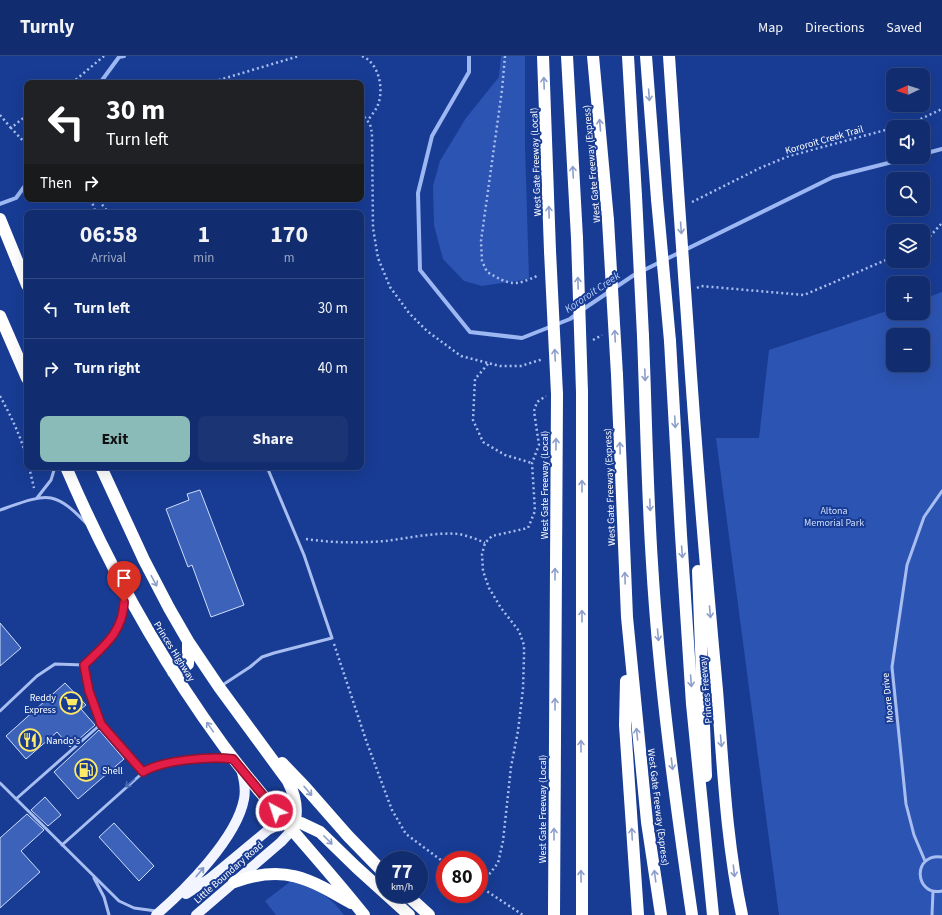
<!DOCTYPE html>
<meta charset="utf-8">
<style>
body{margin:0;font-family:"Source Sans 3",sans-serif;background:#1b3574;color:#f1f3f6;height:100vh;display:flex;flex-direction:column;font-size:15px;white-space:nowrap}
*{box-sizing:border-box;margin:0}
p{font-size:13px;color:#9ca8c3}
.icon{flex:none;width:22px;height:22px;fill:none;stroke:currentColor;stroke-width:2;stroke-linecap:round;stroke-linejoin:round}
.map{position:relative;flex:1;overflow:hidden}
.details{position:absolute;left:24px;top:154px;width:340px;height:260px;display:flex;flex-direction:column;background:#122d6f;border-radius:8px;box-shadow:0 4px 16px #0002,0 0 0 1px #314982}
.details>*{flex:none}
.top-card{position:absolute;left:24px;top:24px;width:340px;height:122px;border-radius:8px;box-shadow:0 4px 16px #0002,0 0 0 1px #314982;background:#202124;color:#fff;overflow:hidden}
.needle{width:26px;rotate:266deg}
.fabs{position:absolute;left:886px;top:12px;display:grid;gap:8px}
.fabs a{display:grid;place-items:center;width:44px;height:44px;border-radius:8px;background:#122d6f;box-shadow:0 4px 16px #0002,0 0 0 1px #314982;font-size:20px}
.speed{position:absolute;left:376px;top:795px;display:flex;gap:8px;font-size:20px;font-weight:700;text-align:center}
.speed>*{display:grid;place-content:center;width:52px;height:52px;border-radius:50%;background:#122d6f;box-shadow:0 4px 16px #0002,0 0 0 1px #314982;line-height:1}
.speed small{font-size:10px;font-weight:400}
.speed .limit{border:6px solid #d22;background:#fff;color:#111}
.pin{position:absolute;display:grid;place-items:center;width:34px;height:34px;color:#fff;margin:-41px -17px;border-radius:50% 50% 50% 0;rotate:-45deg;box-shadow:0 0 4px #0007}
.pin .icon{rotate:45deg}
.me{position:absolute;width:44px;margin:-22px;rotate:320deg;stroke-linejoin:round;filter:drop-shadow(0 0 3px #0008)}
.turn{display:flex;align-items:center;gap:14px;height:84px;padding:0 16px;font-size:18px}
.turn .icon{width:52px;height:52px;stroke-width:2.5}
.turn b{display:block;font-size:28px;line-height:34px}
.then{display:flex;align-items:center;height:38px;padding:0 16px;background:#0003;gap:8px;font-size:15px}
.eta{display:flex;justify-content:space-evenly;align-items:center;height:68px;text-align:center}
.eta b{font-size:24px;font-weight:700;line-height:28px}
.cta{display:flex;gap:8px;margin-top:auto;padding:8px 16px}
.cta a{flex:1;height:46px;border-radius:8px;background:#8bbbb9;color:#111;font-size:16px;font-weight:700;line-height:46px;text-align:center}
.cta a+a{background:#1b3574;color:#f1f3f6}
ul{padding:0;list-style:none}
li{display:flex;align-items:center;gap:12px;height:60px;padding:0 16px;border-top:1px solid #314982}
li div{flex:1}
li b{display:block;font-size:15px}
li em{font-style:normal}
header{display:flex;align-items:center;gap:24px;box-sizing:border-box;height:56px;padding:0 20px;background:#122d6f;border-bottom:1px solid #314982}
header strong{font-size:19px}
nav{display:flex;gap:22px;margin-inline-start:auto;font-size:14px}
.map>svg:first-child{display:block}
.green{fill:#2c54b2;fill-rule:evenodd}
.lines{fill:none;stroke-linecap:round;stroke-linejoin:round}
.stream{stroke:#9cb7f2;stroke-width:4}
.building{fill:#3d62ba;stroke:#d0ddfb}
.path{stroke:#a9bef0;stroke-width:2.5;stroke-dasharray:2 3;stroke-linecap:butt}
.lane{stroke:#a9bef0;stroke-width:3}
.primary{stroke:#f2f5ff;stroke-width:10}
.highway{stroke:#fff;stroke-width:12}
.highway-bridge{stroke:#fff;stroke-width:12}
.oneway{stroke:#8c9eca}
.oneway2{stroke:#4b6ab4}
.oneway3{stroke:#8598ca}
.route-casing{stroke:#92132f;stroke-width:10}
.route{stroke:#e11d48;stroke-width:7}
.labels{text-anchor:middle;stroke-width:4;stroke-linejoin:round;paint-order:stroke}
.street-label{font-size:10px;fill:#fff;stroke:#183c94}
.park-label{font-size:10px;fill:#d0ddfb;stroke:#183c94}
.poi-label{font-size:10px;fill:#fff;stroke:#183c94;text-anchor:start}
.water-label{font-size:11px;font-style:italic;fill:#b5c9f7;stroke:#183c94}
</style>
<header>
<strong>Turnly</strong>
<nav><a>Map</a><a>Directions</a><a>Saved</a></nav>
</header>
<div class="map">
<svg width="942" height="859" viewBox="0 0 942 859">
<rect width="100%" height="100%" fill="#183c94"/>
<!-- green -->
<path class="green" d="M501 0H525V89L529 223 482 230 464 225 443 203 434 169 433 130 440 105 466 62 499 21Z
M942 236V859H779L716 382H759L769 294 893 253V257H923V243ZM893 279H923V309H893Z
M291 825 317 833 335 848 344 859H276L265 845Z"/>
<g class="lines">
<!-- stream -->
<path class="stream" d="M469 0V16L432 80 418 137 420 214 470 276 522 282 570 263 577 258
M100 27 119 1 124 0
M923 98 942 93
M0 148 16 142 27 127
M582 254 634 219 833 121 912 101"/>
</g>
<!-- building -->
<path class="building" d="M200 434 244 549 211 561 192 509 188 511 166 453 189 444 187 438Z
M0 567 21 592 0 610Z
M65 627 86 649 81 653 95 669 70 691 57 676 26 703 6 680Z
M99 674 124 703 78 743 54 716Z
M45 741 61 759 48 770 31 754Z
M27 758 44 774 21 795 40 816 0 852V782Z
M114 767 154 810 139 825 99 781Z"/>
<g class="lines">
<!-- path -->
<path class="path" d="M362 0C379 7 385 34 377 51 375 55 371 60 368 64
M505 0 502 34 481 185 482 205 487 216C510 229 514 231 539 219
M72 27 104 0
M209 27 299 0
M361 57 370 68 372 77 373 172 378 202 390 231 409 257 427 275 461 300 500 310H521L543 303
M0 59 11 72
M27 59 11 72 27 89
M897 71 910 68 942 53
M91 143 95 155V157
M106 143 100 146 109 157
M692 146 760 112 789 100 893 72
M923 188 942 167
M697 232 701 230 804 239 893 201
M593 284 602 279
M488 308 475 323 473 364 483 386 505 399 532 407
M0 340C11 360 21 381 27 403
M29 411 34 432
M306 483C332 487 359 487 386 485 409 482 435 476 459 478 468 480 477 483 485 487
M334 588 367 687 392 754 406 778 445 807
M479 830 523 859
M480 830 498 807 503 785 511 711 518 675 523 633 524 600V589L519 575 501 552 489 532 483 515 482 498 485 487 492 480 528 472 535 455 532 407 539 389 534 355 537 346 546 340"/>
<!-- lane -->
<path class="lane" d="M37 442 51 424 55 411
M0 454C13 450 37 439 51 442 65 445 76 457 86 467
M84 609 89 635 101 668 143 716
M221 630 250 611 262 601 274 597 332 582 304 499 267 411
M0 655 37 620 55 608 84 609C107 587 124 575 124 541
M0 727 119 845 134 852 156 855
M16 743 101 668
M62 789 147 713C172 704 201 701 228 702
M942 801C911 797 915 841 942 835
M925 805 914 779 906 748 892 611 907 509 924 461 942 435
M94 822 104 841 109 859
M932 859 933 835"/>
<!-- primary -->
<path class="primary" d="M186 838 209 823 268 774 285 766
M156 859C185 834 237 782 244 743 246 733 244 723 241 713
M196 859 281 786 292 774"/>
<!-- highway -->
<path class="highway" d="M543 0 550 195
M567 0 577 182
M593 0 608 164
M628 0 636 140
M646 0 657 143
M669 0 678 134
M18 207 27 229
M0 260 27 322
M688 276C696 396 706 515 717 634 723 709 726 785 742 859
M643 280C646 356 647 431 652 507 659 625 675 742 692 859
M670 285 681 479 692 648 713 859
M617 319 627 561 647 766 661 859
M66 411C108 509 160 603 223 689 267 749 318 801 364 859
M101 411 144 504 169 552 188 585 219 631 288 725C296 741 299 757 292 774
M698 515 706 720
M173 616 183 612 188 608V585
M626 625 625 669 638 859
M282 707 305 731 348 780 385 818
M288 766 301 767 320 776 356 811 409 859
M234 826C284 808 308 822 351 847
M406 838 429 859
M554 859 557 338
M582 859V336"/>
<!-- highway-bridge -->
<path class="highway-bridge" d="M678 134 688 276
M636 140 643 280
M657 143 670 285
M0 163 18 207
M608 164 617 319
M577 182 582 336
M550 195 557 338"/>
</g>
<!-- one-way arrows -->
<defs><path id="oneway-shaft" d="M-6 0H5M1.5-3L5.5 0L1.5 3" fill="none" stroke-width="1.6" stroke-linecap="round" stroke-linejoin="round"/></defs>
<g class="oneway">
<use href="#oneway-shaft" transform="translate(544 27) rotate(-92)"/>
<use href="#oneway-shaft" transform="translate(649 39) rotate(86)"/>
<use href="#oneway-shaft" transform="translate(600 69) rotate(-95)"/>
<use href="#oneway-shaft" transform="translate(573 116) rotate(-93)"/>
<use href="#oneway-shaft" transform="translate(549 156) rotate(-92)"/>
<use href="#oneway-shaft" transform="translate(681 172) rotate(86)"/>
<use href="#oneway-shaft" transform="translate(578 227) rotate(-92)"/>
<use href="#oneway-shaft" transform="translate(615 280) rotate(-93)"/>
<use href="#oneway-shaft" transform="translate(555 299) rotate(-93)"/>
<use href="#oneway-shaft" transform="translate(645 319) rotate(88)"/>
<use href="#oneway-shaft" transform="translate(675 366) rotate(87)"/>
<use href="#oneway-shaft" transform="translate(556 388) rotate(-89)"/>
<use href="#oneway-shaft" transform="translate(620 392) rotate(-92)"/>
<use href="#oneway-shaft" transform="translate(582 430) rotate(-90)"/>
<use href="#oneway-shaft" transform="translate(650 449) rotate(88)"/>
<use href="#oneway-shaft" transform="translate(682 496) rotate(86)"/>
<use href="#oneway-shaft" transform="translate(555 518) rotate(-90)"/>
<use href="#oneway-shaft" transform="translate(625 522) rotate(-92)"/>
<use href="#oneway-shaft" transform="translate(154 525) rotate(62)"/>
<use href="#oneway-shaft" transform="translate(710 556) rotate(85)"/>
<use href="#oneway-shaft" transform="translate(582 560) rotate(-90)"/>
<use href="#oneway-shaft" transform="translate(658 579) rotate(85)"/>
<use href="#oneway-shaft" transform="translate(691 625) rotate(86)"/>
<use href="#oneway-shaft" transform="translate(555 648) rotate(-90)"/>
<use href="#oneway-shaft" transform="translate(210 671) rotate(-125)"/>
<use href="#oneway-shaft" transform="translate(637 678) rotate(-96)"/>
<use href="#oneway-shaft" transform="translate(721 685) rotate(85)"/>
<use href="#oneway-shaft" transform="translate(581 690) rotate(-90)"/>
<use href="#oneway-shaft" transform="translate(672 708) rotate(83)"/>
<use href="#oneway-shaft" transform="translate(308 735) rotate(49)"/>
<use href="#oneway-shaft" transform="translate(554 778) rotate(-90)"/>
<use href="#oneway-shaft" transform="translate(632 778) rotate(-93)"/>
<use href="#oneway-shaft" transform="translate(328 784) rotate(45)"/>
<use href="#oneway-shaft" transform="translate(734 815) rotate(83)"/>
<use href="#oneway-shaft" transform="translate(581 820) rotate(-91)"/>
<use href="#oneway-shaft" transform="translate(655 820) rotate(-98)"/>
</g>
<use class="oneway2" href="#oneway-shaft" transform="translate(130 727) rotate(138)"/>
<use class="oneway3" href="#oneway-shaft" transform="translate(200 816) rotate(-50)"/>
<g class="lines">
<!-- route casing -->
<g class="route-casing">
<path id="route" d="M124 546C123 576 104 590 84 609L89 635 101 668 143 716C163 704 210 700 233 703L276 755"/>
</g>
<!-- route -->
<use href="#route" class="route"/>
</g>
<!-- icons -->
<defs>
<g id="supermarket-ring" transform="scale(1.15)"><circle r="9.5" fill="#183c94" stroke="#ffea68" stroke-width="1.5"/><path d="M-6-5.5h2.5l.6 2H6L4.5 2H-2.5L-4.4-4H-6ZM-1.5 3.2a1.3 1.3 0 1 0 .1 0ZM3 3.2a1.3 1.3 0 1 0 .1 0Z" fill="#ffea68"/></g>
<g id="restaurant-ring" transform="scale(1.15)"><circle r="9.5" fill="#183c94" stroke="#ffea68" stroke-width="1.5"/><path d="M-5-6h1v4h1v-4h1v4h1v-4h1v5L-1.5 .5V6h-2V.5L-5-1ZM5-6V6H3V1.5H1.5Q1.5-4 5-6Z" fill="#ffea68"/></g>
<g id="fuel-ring" transform="scale(1.15)"><circle r="9.5" fill="#183c94" stroke="#ffea68" stroke-width="1.5"/><path d="M-5.5-6h7V0h2V4h1.3V-2.5L3-4.5l.8-.8L6-3V5H2.5V1h-1V6h-7ZM-4.2-4.7v3.2H.2V-4.7Z" fill="#ffea68"/></g>
</defs>
<g fill-rule="evenodd">
<use href="#supermarket-ring" x="71" y="647"/>
<use href="#restaurant-ring" x="30" y="684"/>
<use href="#fuel-ring" x="86" y="714"/>
</g>
<g class="labels">
<!-- street labels -->
<g class="street-label">
<text transform="translate(824 83) rotate(-16)" y="4">Kororoit Creek Trail</text>
<text transform="translate(535 106) rotate(-92)" y="4">West Gate Freeway (Local)</text>
<text transform="translate(591 108) rotate(-95)" y="4">West Gate Freeway (Express)</text>
<text transform="translate(544 429) rotate(-90)" y="4">West Gate Freeway (Local)</text>
<text transform="translate(609 431) rotate(-92)" y="4">West Gate Freeway (Express)</text>
<text transform="translate(175 595) rotate(58)" y="4">Princes Highway</text>
<text transform="translate(705 634) rotate(-95)" y="4">Princes Freeway</text>
<text transform="translate(887 642) rotate(-96)" y="4">Moore Drive</text>
<text transform="translate(659 751) rotate(83)" y="4">West Gate Freeway (Express)</text>
<text transform="translate(542 753) rotate(-90)" y="4">West Gate Freeway (Local)</text>
<text transform="translate(228 816) rotate(-41)" y="4">Little Boundary Road</text>
</g>
<!-- park labels -->
<g class="park-label">
<text x="834" y="458">Altona<tspan x="834" dy="12">Memorial Park</tspan></text>
</g>
<!-- poi labels -->
<g class="poi-label">
<text x="56" y="645" text-anchor="end">Reddy<tspan x="56" dy="12">Express</tspan></text>
<text x="46" y="688">Nando's</text>
<text x="102" y="718">Shell</text>
</g>
<!-- water labels -->
<g class="water-label">
<text transform="translate(592 236) rotate(-34)" y="4">Kororoit Creek</text>
</g>
</g>
</svg>
<div class="fabs">
<a><svg class="needle" viewBox="-14 -14 28 28"><path d="M0-13l5 13h-10z" fill="#e53935"/><path d="M0 13l5-13h-10z" fill="#9ca8c3"/></svg></a>
<a><svg class="icon" aria-label="sound" viewBox="0 0 24 24"><path d="M4 9h4l5-4v14l-5-4H4zM17 9q2 3 0 6"/></svg></a>
<a><svg class="icon" aria-label="search" viewBox="0 0 24 24"><circle cx="10" cy="10" r="6"/><path d="M15 15l6 6"/></svg></a>
<a><svg class="icon" aria-label="layers" viewBox="0 0 24 24"><path d="M12 4l9 5-9 5-9-5zM3 14l9 5 9-5"/></svg></a>
<a>+</a>
<a>−</a>
</div>
<div class="speed"><div>77<small>km/h</small></div><div class="limit">80</div></div>
<div class="pin" style="left:124px;top:546px;background:#d93025"><svg class="icon" aria-label="arrive" viewBox="0 0 24 24"><path d="M6 21V4h12l-3 4 3 4H6"/></svg></div>
<svg class="me" style="left:276px;top:755px" viewBox="-20 -20 40 40"><circle r="17" fill="#e11d48" stroke="#fff" stroke-width="3"/><path d="M0-11L8 9 0 5-8 9z" fill="#fff"/></svg>
<div class="top-card">
<div class="turn"><svg class="icon" aria-label="left" viewBox="0 0 24 24"><path d="M17 20v-9H6M10 6l-5 5 5 5"/></svg><div><b>30 m</b>Turn left</div></div>
<div class="then">Then<svg class="icon" aria-label="right" viewBox="0 0 24 24"><path d="M7 20v-9h11M14 6l5 5-5 5"/></svg></div>
</div>
<section class="details">
<div class="eta">
<div><b>06:58</b><p>Arrival</p></div>
<div><b>1</b><p>min</p></div>
<div><b>170</b><p>m</p></div>
</div>
<ul>
<li><svg class="icon" aria-label="left" viewBox="0 0 24 24"><path d="M17 20v-9H6M10 6l-5 5 5 5"/></svg><div><b>Turn left</b></div><em>30 m</em></li>
<li><svg class="icon" aria-label="right" viewBox="0 0 24 24"><path d="M7 20v-9h11M14 6l5 5-5 5"/></svg><div><b>Turn right</b></div><em>40 m</em></li>
</ul>
<div class="cta"><a>Exit</a><a>Share</a></div>
</section>
</div>
